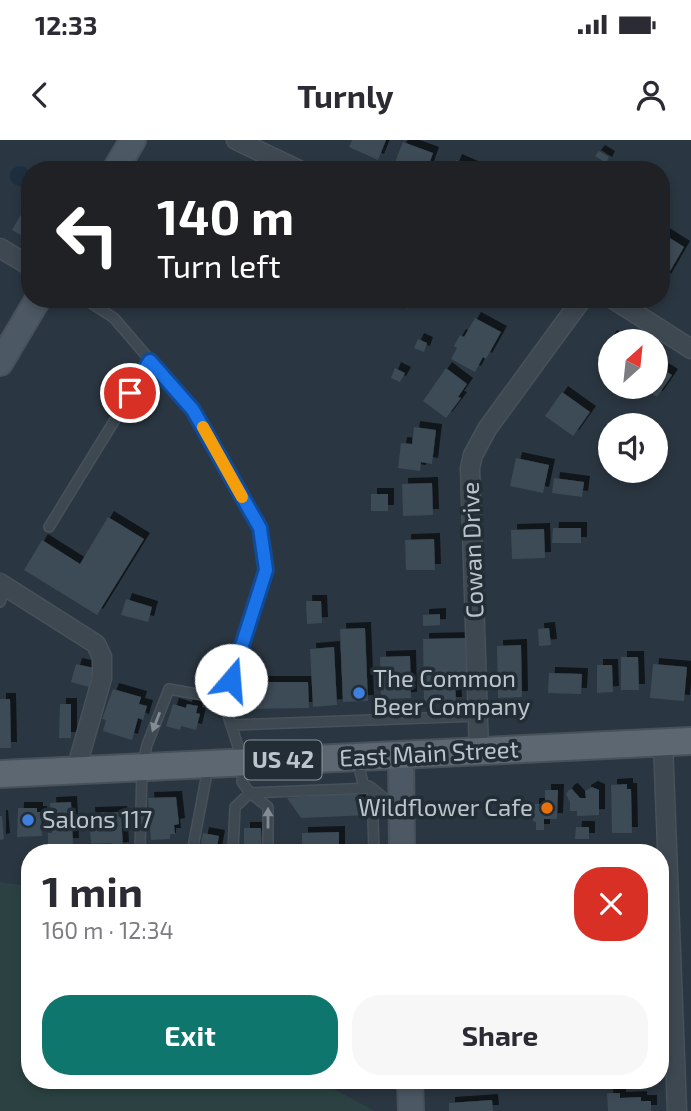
<!DOCTYPE html>
<meta charset="utf-8">
<style>
body{margin:0;font-family:"Exo 2",sans-serif;background:#f7f7f7;color:#2b2b33;height:100vh;display:flex;flex-direction:column;font-size:26px;white-space:nowrap}
*{box-sizing:border-box;margin:0}
p{font-size:23px;color:#7c7c81}
.icon{flex:none;width:38px;height:38px;fill:none;stroke:currentColor;stroke-width:2;stroke-linecap:round;stroke-linejoin:round}
.map{position:relative;flex:1;overflow:hidden}
.details{position:absolute;left:21px;top:704px;width:648px;height:245px;display:flex;flex-direction:column;background:#fff;border-radius:28px;box-shadow:0 4px 10px #0003}
.details>*{flex:none}
.hud{position:absolute;left:21px;top:21px;width:649px;height:147px;border-radius:28px;box-shadow:0 4px 10px #0003;background:#202124;color:#fff;overflow:hidden}
.needle{width:46px;rotate:27deg}
.buttons{position:absolute;left:598px;top:189px;display:grid;gap:14px}
.buttons a{display:grid;place-items:center;width:70px;height:70px;border-radius:50%;background:#fff;box-shadow:0 4px 10px #0003;font-size:35px}
.pin{position:absolute;display:grid;place-items:center;width:60px;height:60px;color:#fff;margin:-30px;border:4px solid #fff;border-radius:50%;box-shadow:0 2px 7px #0007}
.me{position:absolute;width:77px;margin:-38px;rotate:18deg;stroke-linejoin:round;filter:drop-shadow(0 0 5px #0008)}
.turn{display:flex;align-items:center;gap:24px;height:147px;padding:0 21px;font-size:32px}
.turn .icon{width:91px;height:91px;stroke-width:2.5}
.turn b{display:block;font-size:49px;line-height:60px}
.round{display:grid;place-items:center;flex:none;width:74px;height:74px;border-radius:28px;background:#f7f7f7}
.overview{display:flex;align-items:center;justify-content:space-between;height:119px;padding:0 21px}
h1{font-size:42px;font-weight:700;line-height:52px}
.action{display:flex;gap:14px;margin-top:auto;padding:14px 21px}
.action a{flex:1;height:80px;border-radius:28px;background:#0f766e;color:#fff;font-size:28px;font-weight:700;line-height:80px;text-align:center}
.action a+a{background:#f7f7f7;color:#2b2b33}
.status{display:flex;justify-content:space-between;align-items:center;height:49px;padding:0 35px;background:#fff;direction:ltr}
.status svg{height:19px;fill:currentColor}
header{display:flex;justify-content:space-between;align-items:center;height:91px;padding:0 21px;background:#fff;font-size:32px;font-weight:700}
.map>svg:first-child{display:block}
.green{fill:#2c4242}
.water{fill:#1d2f3f}
.building{fill:#3c4b56;filter:url(#shadow)}
.lines{fill:none;stroke-linecap:round;stroke-linejoin:round}
.lane-casing{stroke:#48515a;stroke-width:12}
.street-casing{stroke:#48515a;stroke-width:21}
.secondary-casing{stroke:#48515a;stroke-width:28}
.primary-casing{stroke:#48515a;stroke-width:30}
.lane{stroke:#3e4851;stroke-width:9}
.street{stroke:#3e4851;stroke-width:18}
.secondary{stroke:#4c5864;stroke-width:24}
.primary{stroke:#5c6771;stroke-width:26}
.oneway{fill:#838c94}
.route-casing{stroke:#114b97;stroke-width:18}
.route{stroke:#1a73e8;stroke-width:12}
.slow{stroke:#f59e0b;stroke-width:12}
.shop-dot{fill:#3f7fe0;stroke:#222d36;stroke-width:2.5}
.food-dot{fill:#e8710a;stroke:#222d36;stroke-width:2.5}
.labels{text-anchor:middle;stroke-width:7;stroke-linejoin:round;paint-order:stroke}
.shield{fill:#222d36;stroke:#8d969e;stroke-width:2}
.shield-label{font-size:23px;font-weight:bold;fill:#bbc3cb}
.street-label{font-size:24px;fill:#bbc3cb;stroke:#222d36}
.poi-label{font-size:24px;fill:#bbc3cb;stroke:#222d36;text-anchor:start}
</style>
<div class="status"><b>12:33</b><svg viewBox="0 0 49 12"><path d="M0 12V9h3v3zM5 12V6h3v6zM10 12V3h3v9zM15 12V0h3v12zM26 1h20v11H26zM47 4h2v5h-2z"/></svg></div>
<header><svg class="icon" aria-label="back" viewBox="0 0 24 24"><path d="M15 5l-7 7 7 7"/></svg>Turnly<svg class="icon" aria-label="person" viewBox="0 0 24 24"><circle cx="12" cy="8" r="4"/><path d="M4 21q1-7 8-7t8 7"/></svg></header>
<div class="map">
<svg width="691" height="971" viewBox="0 0 691 971">
<defs>
<filter id="shadow"><feDropShadow dx="6" dy="-6" stdDeviation="0" flood-color="#0009"/></filter>
</defs>
<rect width="100%" height="100%" fill="#2a3641"/>
<!-- green -->
<path class="green" d="M0 742 30 746V940H317L375 971H0Z"/>
<!-- water -->
<path class="water" d="M10 36a10 10 0 1 1 20 0a10 10 0 1 1-20 0Z"/>
<!-- building -->
<path class="building" d="M352 0H386L378 20 349 7Z
M403 2 433 13 427 30H415L395 22Z
M599 11 609 17 606 23 595 16Z
M456 20 479 30H452Z
M23 71 30 75V100L12 90Z
M662 93 684 107 665 140 662 138Z
M392 159H413L408 169Z
M475 178 501 192 486 219 483 217 475 232 451 219 457 208 454 206 460 195 464 197Z
M611 196 619 201H611V227L597 218Z
M418 199 427 203 424 212 414 208Z
M656 225 672 235 657 257 641 247H656Z
M395 228 405 233 400 242 391 238Z
M446 228 467 244 458 257 461 258 446 278 423 261Z
M562 252 590 272 573 296 545 276Z
M414 287 436 290 432 324 421 322 420 331 398 328 401 303 412 304Z
M516 318 549 325 543 353 510 346Z
M554 338 584 342 582 357 552 353Z
M432 343 433 375 403 376 402 344Z
M371 354H388V371H371Z
M108 377 144 399 97 475 24 430 42 400 80 424Z
M553 388H581V403H552Z
M544 389 545 418 512 419 511 390Z
M434 399 435 430H406L405 400Z
M126 459 152 467 148 482 121 475Z
M306 461H321L322 483 307 484Z
M440 474V485L423 486V475Z
M365 488 368 561 343 562 340 489Z
M549 488 551 505 539 506 538 489Z
M465 498 467 540H455L456 563H424L423 499Z
M521 505 522 557 498 558 497 506Z
M334 507 337 565 313 567 310 509Z
M410 516 411 558 381 559 380 517Z
M621 517H638L639 550H621Z
M76 524 94 528 89 547 71 542Z
M653 524 687 527 684 561 650 558Z
M597 525H612L613 552 597 553Z
M549 533 582 534 581 554 548 553Z
M257 539V542H308L309 568 241 569 240 540Z
M113 549 141 557 139 564 147 566 143 580 138 578 132 600 103 591 106 580 102 579Z
M0 559H10L11 608H0Z
M60 564H71V598H59Z
M173 564 186 568 187 564 198 566 196 573 200 574 196 590 181 586 180 590 166 586Z
M627 644V649H631L632 693H612L611 645Z
M592 647 599 650V675L577 676V671H570V662L566 654 569 650 572 649 580 658H586L585 651Z
M545 650H558L557 679H544V690H536V682L533 681V664H545Z
M356 652 370 675 301 678 287 658Z
M176 657 179 684 174 685 175 694H170V699L151 700 148 658Z
M71 662 73 704 48 705V693H52L50 663Z
M18 668H37V672H41L42 696 17 697Z
M121 672 123 708 111 709V703L91 704 89 673Z
M0 676H2L4 699 0 700Z
M576 687H589V699H575Z
M244 688H261L262 712H244Z
M339 692V712H302V693Z
M203 693 219 696 216 712H199Z
M347 940H369L370 947H347Z
M448 940H480L481 945 448 947Z
M512 940H532V946L512 947Z
M607 953H620V958L641 957V961H651V971H608Z
M492 960 493 971H449V963Z"/>
<g class="lines">
<!-- lane casing -->
<g class="lane-casing">
<path id="lane" d="M85 159 114 178 193 270 260 388 266 430 224 563 243 622 242 642 250 653 268 667V712
M49 387 151 221
M0 462 6 446
M232 585 478 576
M357 619 363 643 372 648 374 712
M140 712 142 627 147 605 169 549 208 556 224 563
M192 712 208 628
M233 712 235 667 250 653 372 648 385 659 399 660"/>
</g>
<!-- street casing -->
<g class="street-casing">
<path id="street" d="M236 0 299 30
M0 108 30 126
M613 159 691 209
M0 443 96 504 102 517V538L76 630
M663 602 677 971
M479 612 470 328 473 315 487 289 582 159"/>
</g>
<!-- secondary casing -->
<g class="secondary-casing">
<path id="secondary" d="M115 30 133 0
M0 223 38 159
M401 616 402 712
M410 940 411 971"/>
</g>
<!-- primary casing -->
<g class="primary-casing">
<path id="primary" d="M0 634 691 601"/>
</g>
<!-- lane -->
<use href="#lane" class="lane"/>
<!-- street -->
<use href="#street" class="street"/>
<!-- secondary -->
<use href="#secondary" class="secondary"/>
<!-- primary -->
<use href="#primary" class="primary"/>
</g>
<!-- one-way arrows -->
<defs><path id="oneway-solid" d="M-6-.8H1V-3.2L6.5 0L1 3.2V.8H-6Z" transform="scale(1.75)"/></defs>
<g class="oneway">
<use href="#oneway-solid" transform="translate(156 582) rotate(111)"/>
<use href="#oneway-solid" transform="translate(268 678) rotate(-90)"/>
</g>
<g class="lines">
<!-- route casing -->
<g class="route-casing">
<path id="route" d="M130 253 150 221 193 270 260 388 266 430 231 540"/>
</g>
<!-- route -->
<use href="#route" class="route"/>
<!-- slow -->
<path class="slow" d="M203 287 242 357"/>
</g>
<!-- markers -->
<g class="shop-dot">
<circle cx="359" cy="553" r="7"/>
<circle cx="28" cy="680" r="7"/>
</g>
<circle class="food-dot" cx="547" cy="668" r="7"/>
<g class="labels">
<!-- shield labels -->
<rect class="shield" x="244.5" y="600.5" width="77" height="39" rx="5"/>
<g class="shield-label">
<text x="283" y="628">US 42</text>
</g>
<!-- street labels -->
<g class="street-label">
<text transform="translate(473 410) rotate(-92)" y="8">Cowan Drive</text>
<text transform="translate(429 614) rotate(-3)" y="8">East Main Street</text>
</g>
<!-- poi labels -->
<g class="poi-label">
<text x="373" y="547">The Common<tspan x="373" dy="28">Beer Company</tspan></text>
<text x="533" y="676" text-anchor="end">Wildflower Cafe</text>
<text x="42" y="688">Salons 117</text>
</g>
</g>
</svg>
<div class="buttons">
<a><svg class="needle" viewBox="-14 -14 28 28"><path d="M0-13l5 13h-10z" fill="#e53935"/><path d="M0 13l5-13h-10z" fill="#7c7c81"/></svg></a>
<a><svg class="icon" aria-label="sound" viewBox="0 0 24 24"><path d="M4 9h4l5-4v14l-5-4H4zM17 9q2 3 0 6"/></svg></a>
</div>
<div class="pin" style="left:130px;top:253px;background:#d93025"><svg class="icon" aria-label="arrive" viewBox="0 0 24 24"><path d="M6 21V4h12l-3 4 3 4H6"/></svg></div>
<svg class="me" style="left:231px;top:540px" viewBox="-20 -20 40 40"><circle r="19" fill="#fff"/><path d="M0-13L10 11 0 6-10 11z" fill="#1a73e8"/></svg>
<div class="hud">
<div class="turn"><svg class="icon" aria-label="left" viewBox="0 0 24 24"><path d="M17 20v-9H6M10 6l-5 5 5 5"/></svg><div><b>140 m</b>Turn left</div></div>
</div>
<section class="details">
<div class="overview"><div><h1>1 min</h1><p>160 m · 12:34</p></div><a class="round" style="background:#d93025;color:#fff"><svg class="icon" aria-label="close" viewBox="0 0 24 24"><path d="M6 6l12 12M18 6L6 18"/></svg></a></div>
<div class="action"><a>Exit</a><a>Share</a></div>
</section>
</div>
